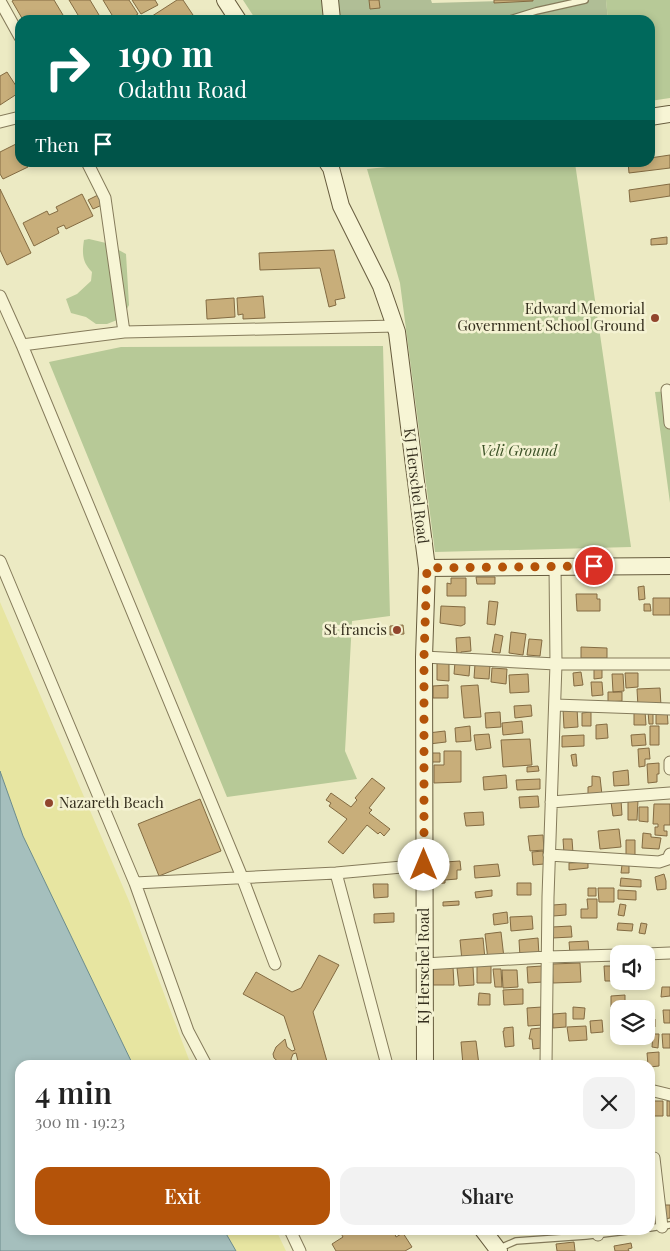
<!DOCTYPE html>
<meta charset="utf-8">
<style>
body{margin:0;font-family:"Playfair Display",serif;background:#f2f2f2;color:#222;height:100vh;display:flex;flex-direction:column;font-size:19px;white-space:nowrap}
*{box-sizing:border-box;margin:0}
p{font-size:16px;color:#767676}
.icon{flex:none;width:28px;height:28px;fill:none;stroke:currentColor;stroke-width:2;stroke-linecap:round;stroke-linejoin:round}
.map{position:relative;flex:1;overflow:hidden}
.panel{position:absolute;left:15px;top:1060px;width:640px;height:175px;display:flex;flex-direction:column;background:#fff;border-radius:15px;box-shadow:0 2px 8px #0003}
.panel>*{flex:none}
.hud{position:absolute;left:15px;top:15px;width:640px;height:152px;border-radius:15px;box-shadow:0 2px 8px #0003;background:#00695c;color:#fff;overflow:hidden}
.fabs{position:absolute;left:610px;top:945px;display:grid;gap:10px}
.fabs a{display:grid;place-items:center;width:45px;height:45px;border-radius:10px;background:#fff;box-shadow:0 2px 8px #0003;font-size:25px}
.pin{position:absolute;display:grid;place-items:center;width:42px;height:42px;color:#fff;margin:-21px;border:2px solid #fff;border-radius:50%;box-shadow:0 1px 5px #0007}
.me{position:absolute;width:55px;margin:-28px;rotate:0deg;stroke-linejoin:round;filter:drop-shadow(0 0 4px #0008)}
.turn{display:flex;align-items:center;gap:18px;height:105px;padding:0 20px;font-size:22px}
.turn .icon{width:65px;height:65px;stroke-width:2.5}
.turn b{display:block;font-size:35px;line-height:42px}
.then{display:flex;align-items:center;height:48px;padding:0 20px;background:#0003;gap:10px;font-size:19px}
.round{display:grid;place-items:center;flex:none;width:52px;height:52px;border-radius:15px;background:#f2f2f2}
.headline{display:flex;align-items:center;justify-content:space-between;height:85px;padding:0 20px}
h1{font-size:30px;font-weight:600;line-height:38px}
.button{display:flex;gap:10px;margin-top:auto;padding:10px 20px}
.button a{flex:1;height:58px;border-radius:15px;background:#b45309;color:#fff;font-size:20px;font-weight:600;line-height:58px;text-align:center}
.button a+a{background:#f2f2f2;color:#222}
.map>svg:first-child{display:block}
.green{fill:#b7c997}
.sand{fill:#e7e5a1}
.cemetery{fill:#b0be96}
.water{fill:#a5bfbd;stroke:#6c8c8c}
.building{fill:#c8ae7a;stroke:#836b42}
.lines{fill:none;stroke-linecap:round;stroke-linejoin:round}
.service-casing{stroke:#857b5b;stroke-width:8}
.minor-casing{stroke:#857b5b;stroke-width:13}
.secondary-casing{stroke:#675c3e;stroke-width:18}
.service{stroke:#f7f5d5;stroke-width:5.5}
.minor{stroke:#f7f5d5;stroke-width:11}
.secondary{stroke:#f7f5d5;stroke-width:16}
.route{stroke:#b45309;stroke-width:9;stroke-dasharray:0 16.2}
.poi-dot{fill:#91452d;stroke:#f4f2d2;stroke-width:2}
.labels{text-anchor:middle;stroke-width:5;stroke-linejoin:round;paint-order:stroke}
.poi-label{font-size:15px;fill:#352f1e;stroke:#f4f2d2;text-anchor:end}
.park-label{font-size:15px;font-style:italic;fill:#3b5126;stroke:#f4f2d2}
.street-label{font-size:15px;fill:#352f1e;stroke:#f4f2d2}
</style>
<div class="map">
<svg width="670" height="1251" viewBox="0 0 670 1251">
<rect width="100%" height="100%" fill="#eceac3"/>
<!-- green -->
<path class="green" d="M243 0H327L328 20H256Z
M606 0H670V98L650 101V20H608Z
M426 163H575L631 547 435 552 400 283 367 169Z
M89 239 106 243 126 254 129 305 122 318 107 324H96L86 317 71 313 66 299 77 294 91 281 92 272C82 262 82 253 84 240Z
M383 346 390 616 352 621 345 751 357 779 227 797 49 362 121 347Z
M670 391V503L655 392Z"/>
<!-- sand -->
<path class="sand" d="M0 602 129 901 191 1065H133L23 836 0 771Z
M224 1230H276L286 1251H236Z"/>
<!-- cemetery -->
<path class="cemetery" d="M338 0H431L432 3 536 0H606L608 20H340Z"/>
<!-- water -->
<path class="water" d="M0 771 23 836 133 1065H20V1230H224L236 1251H0Z"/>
<!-- building -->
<path class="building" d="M14 0H54L66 20H23L12 1Z
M69 0H90L102 20H81Z
M103 0H129L138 14 129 20H115Z
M132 0H155L158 5 141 14Z
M177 0H183L193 15 185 20H146Z
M369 0H379L380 8 370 9Z
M494 0H533V1L494 3Z
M7 72 20 92 0 105V76Z
M16 144 20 152V162H30L26 164 28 167 3 179 0 174V152Z
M670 155V168L629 173 628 162H650V158Z
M670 184V196L630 202 629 190Z
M0 189 31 253 7 265 0 250Z
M82 194 93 216 66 229 64 225 57 228 59 233 34 246 23 223 47 211 49 215 58 211 56 207Z
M98 195 102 205 93 209 88 200Z
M667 237V244L651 245V239Z
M334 250 345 298 335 300 336 305 329 307 320 268 260 270 259 253Z
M263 296 265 318 243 319V314L238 315 237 298Z
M234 298 235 317 207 319 206 300Z
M476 577H495V584H477Z
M451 578H466V596H447V583L451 584Z
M644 586 645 599 639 600 638 587Z
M576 594H597V599H600V611H577Z
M653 598H670V615H653Z
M489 601 498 602 495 625 487 624Z
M644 604H650L651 611H644Z
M441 606 465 607V624L461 626 440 623Z
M403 625 404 634 390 635V626Z
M511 632 526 634 523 655 509 653Z
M495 634 503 636 500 653 492 652Z
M470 637 471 651 461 652V655H457L456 638Z
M529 639 542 640 540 656 527 655Z
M581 647 607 648V658H581Z
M437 660 449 661V681L437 680Z
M455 662 470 663 469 676 454 674Z
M475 664 490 665 489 679 474 678Z
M594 667H602V678L594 679Z
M492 668 507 669 506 684 491 682Z
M581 672 583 685 574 686 573 673Z
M625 673H638V687L626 688Z
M528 674 529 692 510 693 509 675Z
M612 674H623L624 691 613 692Z
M591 682H602L603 695 592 696Z
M448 685V698H433V686Z
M478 685 481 717 464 718 461 686Z
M660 688 661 706 638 707 637 689Z
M608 692H622V701L608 702Z
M531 705 532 716 515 718 514 706Z
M577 708 578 727 564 728 563 709Z
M656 710H667L668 724H656Z
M634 711H645L646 725H634Z
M648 711H653V724H649Z
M500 712 501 727 486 728 485 713Z
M591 712V726H582V713Z
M522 721 523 733 503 735 502 723Z
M607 724 608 738 596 739V725Z
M470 726 471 741 456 742 455 728Z
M650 726H659V745H650Z
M445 731 446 742 429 744 428 733Z
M489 734 491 748 476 750 474 735Z
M645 734 646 745 632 746 631 735Z
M584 735V746L562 747V736Z
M530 739 532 765 503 767 501 740Z
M649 748 650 759H645V766L639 767 638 749Z
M444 751H461V782L434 783V765H444Z
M428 753H440V762H429Z
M576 754 577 766H573L571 755Z
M659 763V774H657V782L648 783 647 764Z
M538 766 539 771 527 772V767Z
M628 770 629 785 614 786 613 772Z
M506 775 507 788 484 790 483 777Z
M592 776 600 777 602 795 588 794V787L592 786Z
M372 778 385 788 369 808 372 810 369 813 390 829 384 836 380 832 378 834 367 825 343 854 328 842 347 819 329 806 331 803 326 800 331 793 351 807 357 800 355 798Z
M540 779V789L517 790 516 780Z
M538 796 539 807 520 808 519 797Z
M200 799 221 851 159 876 138 824Z
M628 799 638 800 637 820H628Z
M621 800 622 815 613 816 611 802Z
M654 804H670V825H664V831H667V836L655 835V827H658V824H653Z
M639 807H648V822L639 821Z
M483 812 484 825 466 826 464 813Z
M619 829 621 847 600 849 598 831Z
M643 833 651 834V837L661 838 659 849 642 848Z
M543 835 544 850 530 851 528 836Z
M563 839H572L573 853 564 854Z
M626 840H635V855H626Z
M543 851 544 864 533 865 532 852Z
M460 861 461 870H457V879L445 880V883L432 884 430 863Z
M588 862V868L569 870V863Z
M498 864 500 876 475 878 474 866Z
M622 865H629V873H621Z
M664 874 666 881V889L657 890 655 877Z
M621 878 641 880V887L620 886Z
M517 883H531V895H517Z
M373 884H388V897L374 898Z
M588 888H596V896H588Z
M598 888H614V902H599Z
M492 890V896L476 898 475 892Z
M618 890 636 891V900L618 899Z
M587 899H597V918H581V909H588Z
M459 901V905L443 906V902Z
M566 904V915L553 916V905Z
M620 904 626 905 624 916 618 915Z
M507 912 508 923 494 925 493 914Z
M394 913V922L374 923V914Z
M532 916 533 929 511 931 510 917Z
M618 923 633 924 632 931 617 930Z
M641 923 647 924 645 934 639 933Z
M571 926 572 937 552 938V927Z
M501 932 504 958 488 960 485 934Z
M483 938 485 959 462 961 460 940Z
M538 938 539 956 520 957 519 940Z
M588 941 589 953 570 954 569 942Z
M319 955 339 965 313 1012 328 1065H299L296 1053 293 1054 291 1059 293 1065H282L274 1058 273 1054 276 1047 285 1039 287 1047 292 1051 295 1050 284 1016 243 994 256 972 292 992 301 988Z
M580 963 581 982 553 983 552 964Z
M491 965V983H477V966Z
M542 966 543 982 528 983 527 967Z
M604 966H617V981H605Z
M433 967H453L454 985H433Z
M473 967 474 985 459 986 457 968Z
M493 969H501L502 987H495Z
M502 970H517L518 987 503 988Z
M652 973V986L634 987V981H646V974Z
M662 987H670V996L661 997Z
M523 989V1004L504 1005 503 990Z
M479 993 490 994V1005H478Z
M625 995V1007H611V996Z
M542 1007 543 1025 528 1026 527 1008Z
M573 1007 585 1008 584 1019H573Z
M663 1010H670V1023H664Z
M566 1013V1027L553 1028V1014Z
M612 1015H619V1026H612Z
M646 1019H655V1027H646Z
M602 1020 603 1032 591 1033 590 1021Z
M586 1026 587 1040 569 1041 567 1027Z
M513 1027 514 1046 505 1047 503 1031H504V1028Z
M541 1028 542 1048 533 1049 532 1039H529L531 1029Z
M653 1034H659L658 1048 652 1047Z
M662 1034H670V1048H663Z
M476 1041 479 1065H463L461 1042Z
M659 1052V1066L650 1067V1065H648L647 1053Z
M653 1101H663V1116H653Z
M667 1101H670V1116H667Z
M650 1203H656L657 1213H650Z
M664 1205H670V1218L665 1219Z
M650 1217H657V1224L650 1225Z
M339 1230H398L399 1232 395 1234 396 1237 403 1233 412 1247 405 1251H336L332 1244 343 1237Z
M574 1242 575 1251H557L556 1244Z
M631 1243 632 1248 628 1249 629 1251H615L614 1246Z"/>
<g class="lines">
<!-- service casing -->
<g class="service-casing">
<path id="service" d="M507 20 536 11 585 0
M650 1228 670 1225
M500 1248 516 1241 586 1236 636 1230"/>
</g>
<!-- minor casing -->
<g class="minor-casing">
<path id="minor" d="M0 1 20 37
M0 122 20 117
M87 162 105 198 124 332
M0 296 22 345 242 877 275 964
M22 345 124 332 396 326
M667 390 670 423
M0 561 135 883 188 1031 206 1065
M424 657 556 664H670
M555 705 670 709
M670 762V769
M551 802 670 793
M549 855 659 862 668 859 670 854
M336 873 387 1065
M135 883 336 873 424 865
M646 954 670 953
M424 964 547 957 619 955
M546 1065 548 897 556 664 555 566
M650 1090 670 1095
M650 1158H654L662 1227
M290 1230 300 1251
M598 1230V1235"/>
</g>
<!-- secondary casing -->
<g class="secondary-casing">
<path id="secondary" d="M225 0 238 20
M330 0 332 20
M650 117 670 114
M327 162 331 168 341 206 381 286 397 332 427 568 424 657 425 1065
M427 568 670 566
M483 1230 499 1251"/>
</g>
<!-- service -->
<use href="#service" class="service"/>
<!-- minor -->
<use href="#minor" class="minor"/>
<!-- secondary -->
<use href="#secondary" class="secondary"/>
</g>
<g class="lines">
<!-- route -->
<path class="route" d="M424 865V657L427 568 594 566"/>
</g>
<!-- markers -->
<g class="poi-dot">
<circle cx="655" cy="318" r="5"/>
<circle cx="397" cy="630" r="5"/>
<circle cx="49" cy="803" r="5"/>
</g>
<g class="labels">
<!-- poi labels -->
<g class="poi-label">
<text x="645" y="314">Edward Memorial<tspan x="645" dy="17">Government School Ground</tspan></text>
<text x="387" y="635">St francis</text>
<text x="59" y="808" text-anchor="start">Nazareth Beach</text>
</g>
<!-- park labels -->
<g class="park-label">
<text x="519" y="456">Veli Ground</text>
</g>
<!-- street labels -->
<g class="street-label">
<text transform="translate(416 486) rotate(83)" y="5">KJ Herschel Road</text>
<text transform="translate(424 966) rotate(-90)" y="5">KJ Herschel Road</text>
</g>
</g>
</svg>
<div class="fabs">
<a><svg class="icon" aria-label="sound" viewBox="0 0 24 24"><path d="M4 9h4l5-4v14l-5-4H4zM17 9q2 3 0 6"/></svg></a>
<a><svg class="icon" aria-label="layers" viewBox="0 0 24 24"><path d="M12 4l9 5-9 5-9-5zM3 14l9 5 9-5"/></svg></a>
</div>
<div class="pin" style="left:594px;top:566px;background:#d93025"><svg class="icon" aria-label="arrive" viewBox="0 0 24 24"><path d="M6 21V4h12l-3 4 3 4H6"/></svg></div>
<svg class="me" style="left:424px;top:865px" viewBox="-20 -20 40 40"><circle r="19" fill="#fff"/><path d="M0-13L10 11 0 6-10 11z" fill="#b45309"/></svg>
<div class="hud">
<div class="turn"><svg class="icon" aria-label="right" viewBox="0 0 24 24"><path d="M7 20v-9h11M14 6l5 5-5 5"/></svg><div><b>190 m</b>Odathu Road</div></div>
<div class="then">Then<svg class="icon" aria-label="arrive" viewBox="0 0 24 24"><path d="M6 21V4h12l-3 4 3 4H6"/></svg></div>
</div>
<section class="panel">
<div class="headline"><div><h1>4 min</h1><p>300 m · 19:23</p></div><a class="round"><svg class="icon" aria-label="close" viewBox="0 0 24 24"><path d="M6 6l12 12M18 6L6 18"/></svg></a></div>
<div class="button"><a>Exit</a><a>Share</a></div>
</section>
</div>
